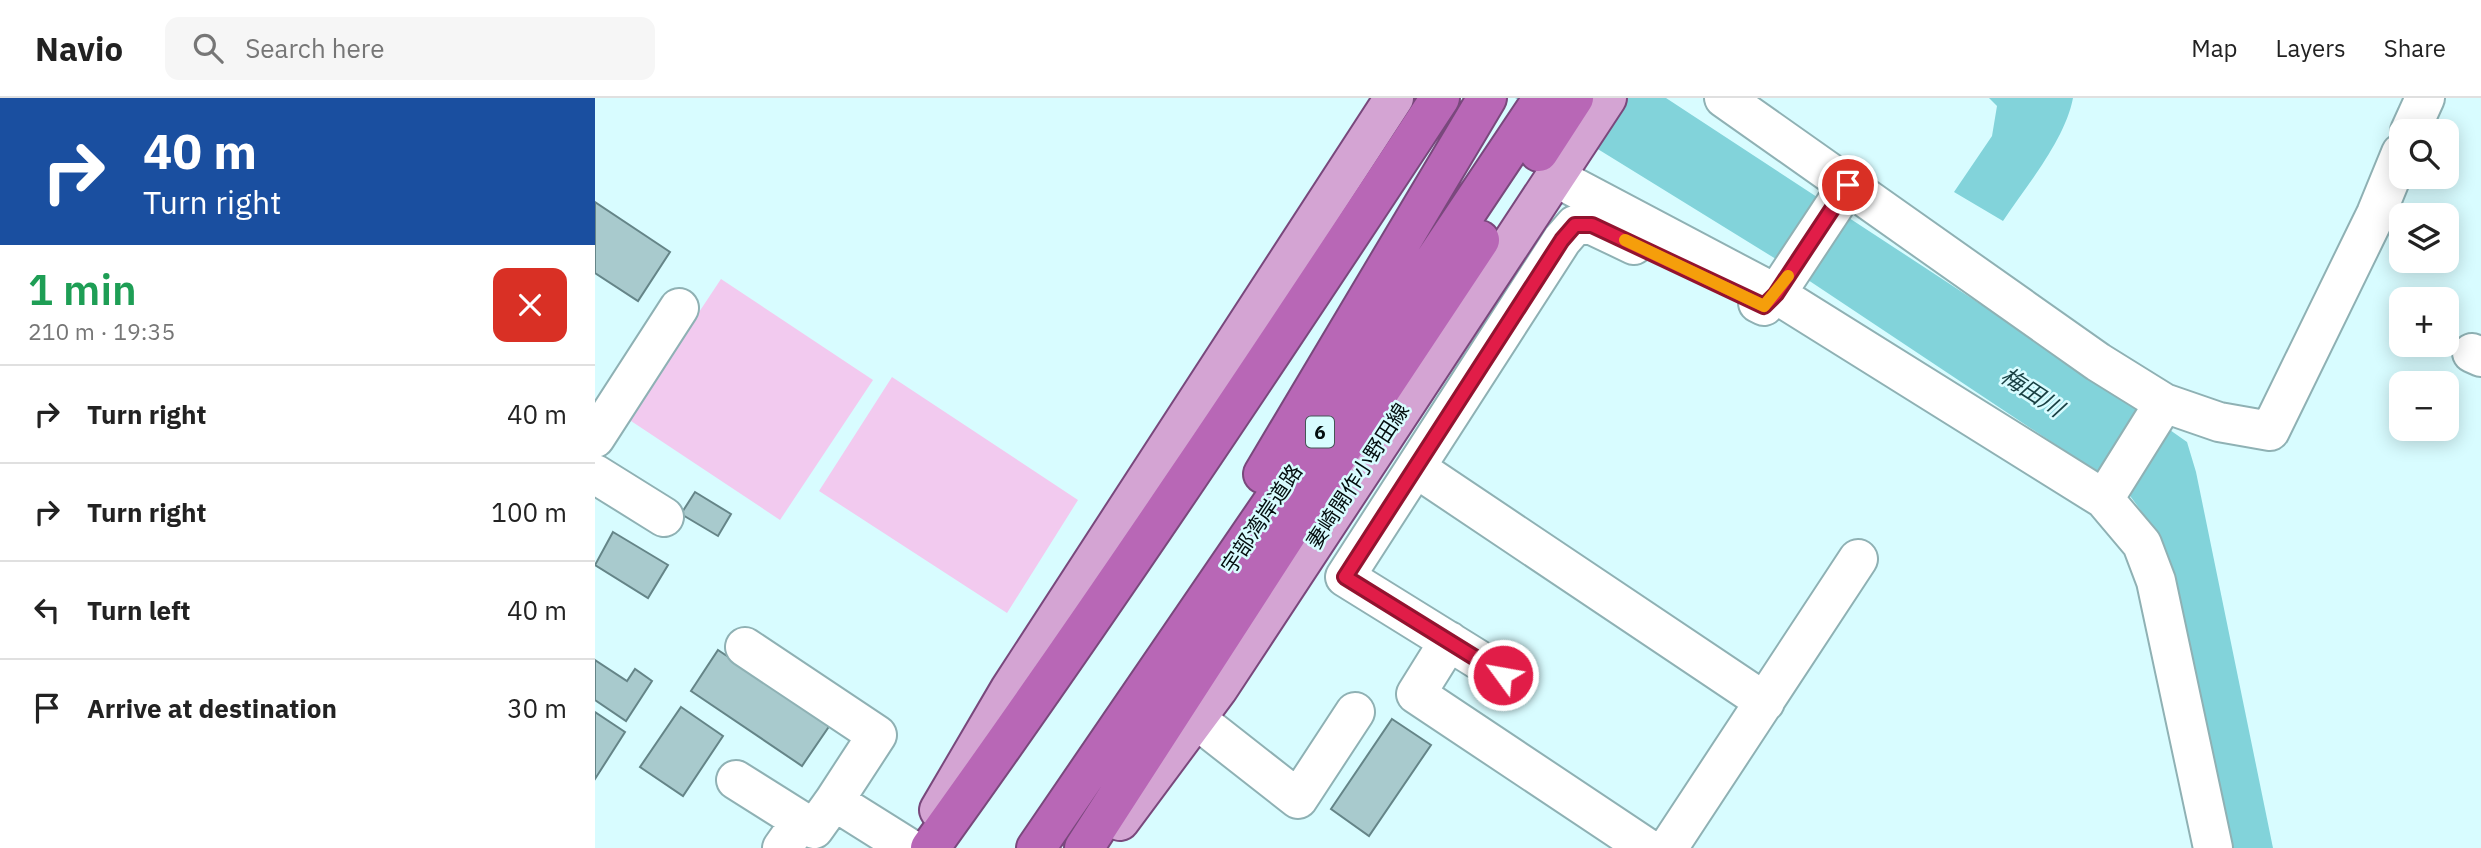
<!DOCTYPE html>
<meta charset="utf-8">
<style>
body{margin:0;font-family:"IBM Plex Sans","Noto Sans JP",sans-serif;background:#f6f6f6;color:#222;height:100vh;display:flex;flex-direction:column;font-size:26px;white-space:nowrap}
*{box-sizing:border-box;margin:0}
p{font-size:23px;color:#767676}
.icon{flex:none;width:38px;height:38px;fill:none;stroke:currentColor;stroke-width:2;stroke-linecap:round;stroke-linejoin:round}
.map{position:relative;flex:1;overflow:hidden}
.drawer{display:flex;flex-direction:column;background:#fff;width:595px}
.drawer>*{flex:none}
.top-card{background:#1a4fa0;color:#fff;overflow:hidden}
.buttons{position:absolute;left:1794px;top:21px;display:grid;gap:14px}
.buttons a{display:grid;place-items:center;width:70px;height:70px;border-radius:14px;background:#fff;box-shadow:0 4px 18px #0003;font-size:35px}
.pin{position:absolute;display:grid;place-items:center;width:60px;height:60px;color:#fff;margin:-30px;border:4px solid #fff;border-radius:50%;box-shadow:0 2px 7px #0007}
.me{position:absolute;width:77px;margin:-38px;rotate:302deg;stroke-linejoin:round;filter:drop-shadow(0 0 5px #0008)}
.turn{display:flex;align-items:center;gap:24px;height:147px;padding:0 28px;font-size:32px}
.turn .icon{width:91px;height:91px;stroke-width:2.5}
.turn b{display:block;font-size:49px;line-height:60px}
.round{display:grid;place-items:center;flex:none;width:74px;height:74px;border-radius:14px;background:#f6f6f6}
.summary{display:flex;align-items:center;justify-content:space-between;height:119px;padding:0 28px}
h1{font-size:42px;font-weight:600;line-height:52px;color:#1e9e55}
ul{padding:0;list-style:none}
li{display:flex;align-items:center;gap:21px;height:98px;padding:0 28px;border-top:2px solid #e0e0e0}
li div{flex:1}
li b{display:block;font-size:26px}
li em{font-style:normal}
header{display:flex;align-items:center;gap:42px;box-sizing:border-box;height:98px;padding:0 35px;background:#fff;border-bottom:2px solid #e0e0e0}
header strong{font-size:33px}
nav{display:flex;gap:38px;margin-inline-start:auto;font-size:24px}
.search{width:490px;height:63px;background:#f6f6f6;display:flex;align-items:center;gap:18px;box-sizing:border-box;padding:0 24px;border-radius:14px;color:#767676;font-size:26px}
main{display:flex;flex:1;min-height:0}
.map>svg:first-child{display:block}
.green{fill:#f2caef}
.water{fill:#82d3da}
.building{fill:#a8cacd;stroke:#658588;stroke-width:2}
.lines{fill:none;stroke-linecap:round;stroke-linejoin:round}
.minor-casing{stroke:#8fb1b4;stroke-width:42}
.major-casing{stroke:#79487c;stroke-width:42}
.highway-casing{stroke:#79487c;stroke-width:42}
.minor{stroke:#fff;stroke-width:38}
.major{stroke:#d4a4d3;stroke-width:38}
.highway{stroke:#b867b6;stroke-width:38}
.route-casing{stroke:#92132f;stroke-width:18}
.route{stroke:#e11d48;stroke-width:12}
.slow{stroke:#f59e0b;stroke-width:12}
.labels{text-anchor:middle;stroke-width:5;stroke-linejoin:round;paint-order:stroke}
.shield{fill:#d8fcff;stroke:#445557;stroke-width:2}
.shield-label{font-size:19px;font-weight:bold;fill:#040e0f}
.street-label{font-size:21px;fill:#040e0f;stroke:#d8fcff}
.water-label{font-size:23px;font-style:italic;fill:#183f42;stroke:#d8fcff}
</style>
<header>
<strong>Navio</strong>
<div class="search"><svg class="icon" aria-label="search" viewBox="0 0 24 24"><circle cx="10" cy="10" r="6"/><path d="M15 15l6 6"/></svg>Search here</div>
<nav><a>Map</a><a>Layers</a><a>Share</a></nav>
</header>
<main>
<section class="drawer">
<div class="top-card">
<div class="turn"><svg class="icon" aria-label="right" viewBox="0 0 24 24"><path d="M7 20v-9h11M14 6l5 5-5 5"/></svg><div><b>40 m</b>Turn right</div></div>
</div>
<div class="summary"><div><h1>1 min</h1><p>210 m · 19:35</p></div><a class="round" style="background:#d93025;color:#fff"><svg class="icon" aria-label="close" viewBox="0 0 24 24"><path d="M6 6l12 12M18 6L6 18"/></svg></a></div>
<ul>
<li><svg class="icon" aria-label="right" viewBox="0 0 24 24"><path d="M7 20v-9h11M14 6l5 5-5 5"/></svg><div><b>Turn right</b></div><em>40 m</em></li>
<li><svg class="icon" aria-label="right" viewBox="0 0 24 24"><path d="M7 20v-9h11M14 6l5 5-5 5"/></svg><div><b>Turn right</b></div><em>100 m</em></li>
<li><svg class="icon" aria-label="left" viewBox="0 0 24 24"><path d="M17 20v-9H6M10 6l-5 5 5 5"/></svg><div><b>Turn left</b></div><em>40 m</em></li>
<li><svg class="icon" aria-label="arrive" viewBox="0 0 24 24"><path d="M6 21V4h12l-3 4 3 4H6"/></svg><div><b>Arrive at destination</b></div><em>30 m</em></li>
</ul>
</section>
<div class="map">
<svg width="1886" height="750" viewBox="0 0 1886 750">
<rect width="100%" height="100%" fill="#d8fcff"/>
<!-- green -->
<path class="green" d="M126 181 278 282 185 422 33 321Z
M297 279 483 402 412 515 224 393Z"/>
<!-- water -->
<path class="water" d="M920 0H1071L1538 306 1592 344 1601 374 1678 750H1630L1564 456 1552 421 1533 395 1189 166Z
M1394 0H1478C1470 42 1432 87 1408 123L1359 94 1397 38 1402 8Z"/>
<!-- building -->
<path class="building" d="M0 104 75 154 43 203 0 175Z
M100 394 136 416 123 438 86 416Z
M18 434 73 467 53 500 0 467Z
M123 552 235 627 207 668 96 593Z
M0 562 32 583 40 571 57 583 31 623 0 602Z
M86 609 128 638 88 698 45 669Z
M0 614 30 634 0 681Z
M797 621 836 647 774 738 736 711Z"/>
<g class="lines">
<!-- minor casing -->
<g class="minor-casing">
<path id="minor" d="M1129 0 1503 264 1569 305 1624 324 1675 333 1781 116 1806 55
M1815 33 1830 0
M960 79 1181 196 1509 401 1547 446 1561 483 1618 750
M1163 205 1169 208 1181 196 1253 87
M1877 255 1886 259
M0 340 84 210
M821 370 1170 604
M0 376 69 419
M1509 401 1569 305
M854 543 821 596 1052 750
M150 549 282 637 239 703 314 750
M908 577 750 479 967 142 980 127H997L1039 147
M601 621 703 701 760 614
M141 682 219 731 239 703
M187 750 206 723
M1073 750 1263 461"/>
</g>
<!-- major casing -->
<g class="major-casing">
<path id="major" d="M344 712 415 591 799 0
M525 723 623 591 1012 0"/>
</g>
<!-- highway casing -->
<g class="highway-casing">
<path id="highway" d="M944 54 979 0
M668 376 892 0
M335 750C512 504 679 252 845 0
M441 750 692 383 948 0
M489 750 757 335 885 142"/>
</g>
<!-- minor -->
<use href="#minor" class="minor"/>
<!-- major -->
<use href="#major" class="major"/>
<!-- highway -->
<use href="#highway" class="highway"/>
</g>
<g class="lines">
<!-- route casing -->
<g class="route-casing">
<path id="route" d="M908 577 750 479 967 142 980 127H997L1169 208 1181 196 1253 87"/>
</g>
<!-- route -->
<use href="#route" class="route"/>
<!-- slow -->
<path class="slow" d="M1030 142 1169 208 1193 178"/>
</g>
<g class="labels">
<!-- shield labels -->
<rect class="shield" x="711" y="318.5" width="28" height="31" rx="5"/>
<g class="shield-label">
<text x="725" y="341">6</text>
</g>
<!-- street labels -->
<g class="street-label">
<text transform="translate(763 378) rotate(-57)" y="7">妻崎開作小野田線</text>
<text transform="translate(667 421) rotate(-56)" y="7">宇部湾岸道路</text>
</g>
<!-- water labels -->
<g class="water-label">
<text transform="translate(1437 294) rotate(33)" y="8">梅田川</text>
</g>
</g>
</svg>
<div class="buttons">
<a><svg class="icon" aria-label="search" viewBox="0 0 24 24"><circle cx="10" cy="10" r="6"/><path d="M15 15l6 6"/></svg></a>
<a><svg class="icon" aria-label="layers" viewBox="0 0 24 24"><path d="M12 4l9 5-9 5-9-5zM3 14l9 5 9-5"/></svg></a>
<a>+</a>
<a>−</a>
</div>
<div class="pin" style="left:1253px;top:87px;background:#d93025"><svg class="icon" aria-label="arrive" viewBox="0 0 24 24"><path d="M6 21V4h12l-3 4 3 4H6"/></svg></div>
<svg class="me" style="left:908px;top:577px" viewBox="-20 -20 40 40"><circle r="17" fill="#e11d48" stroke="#fff" stroke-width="3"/><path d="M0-11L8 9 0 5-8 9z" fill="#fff"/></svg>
</div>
</main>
